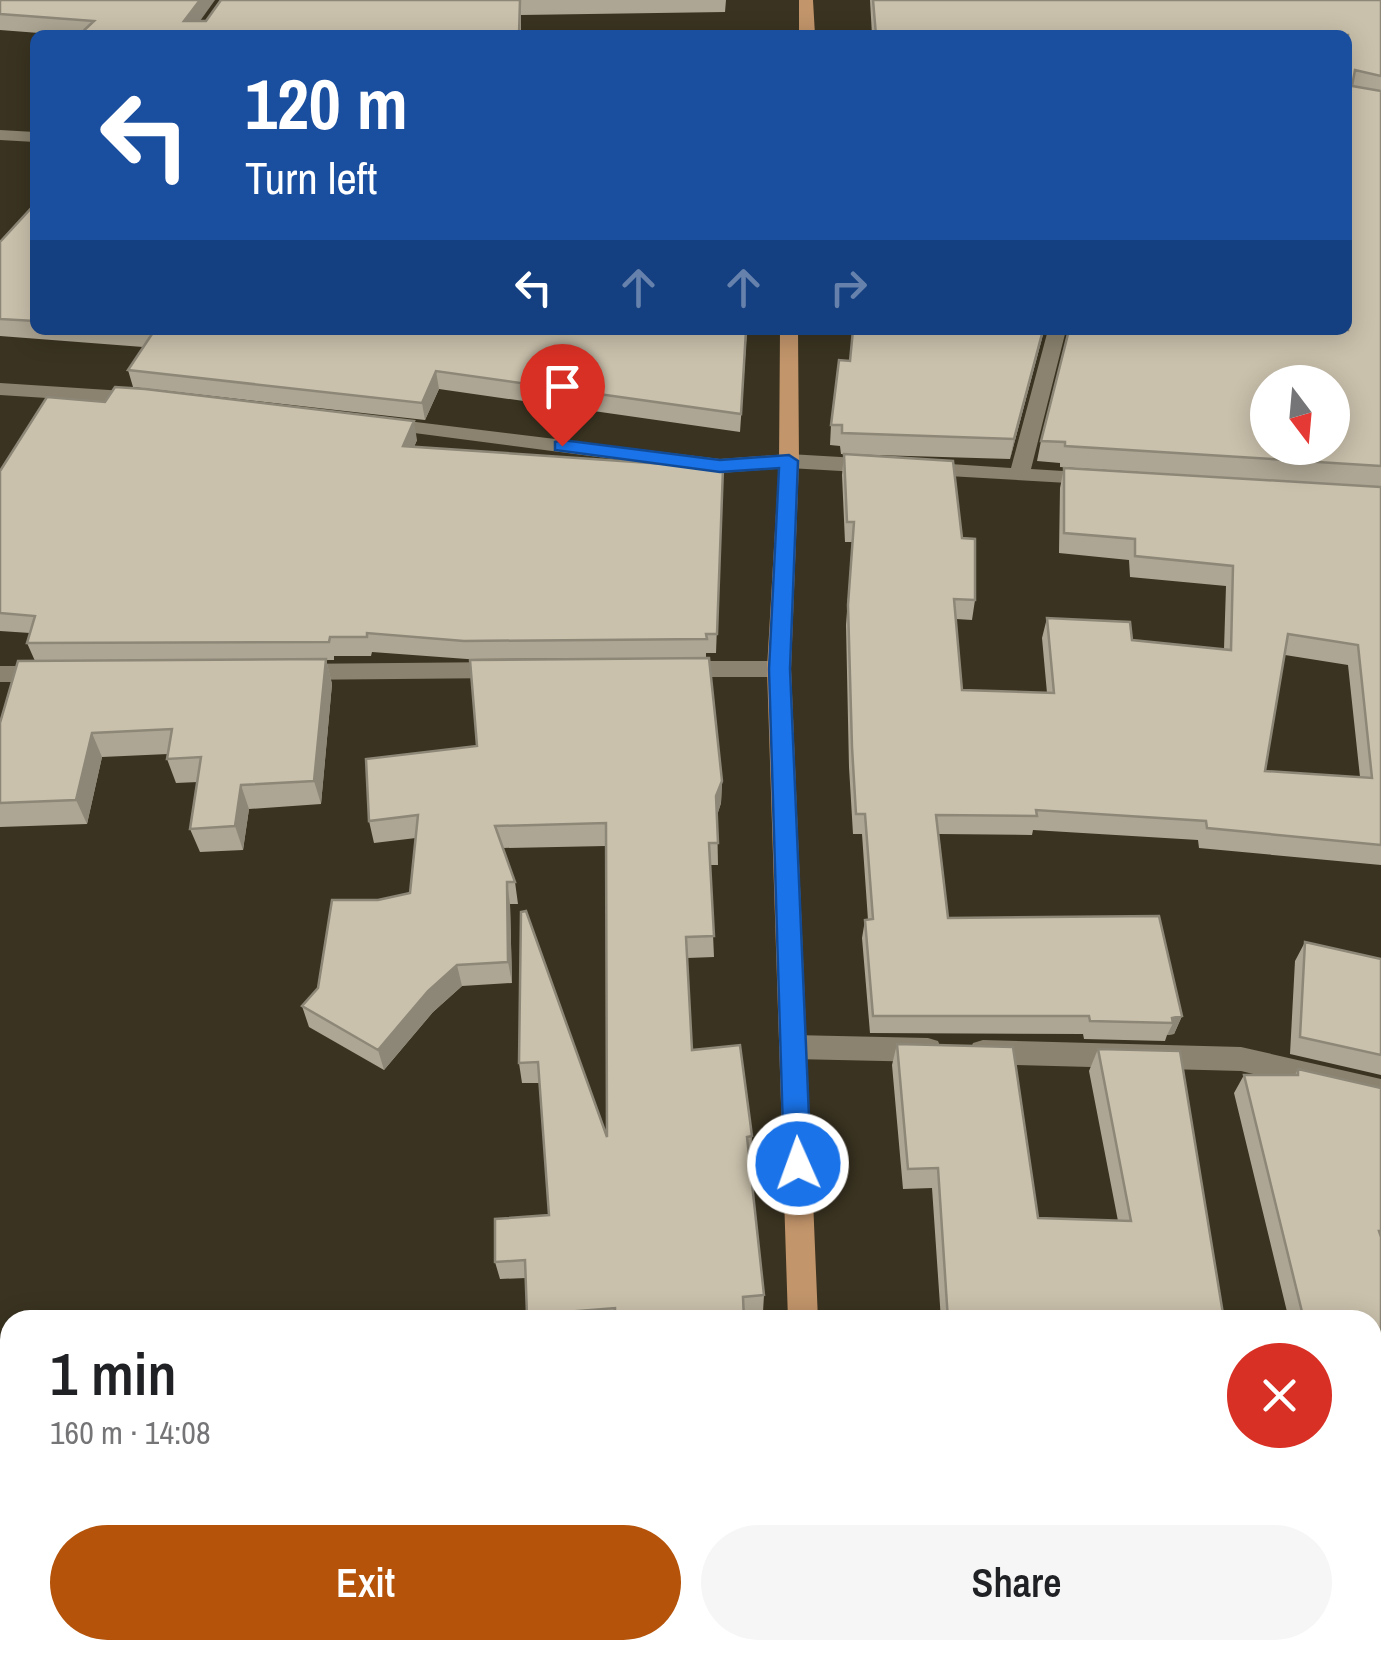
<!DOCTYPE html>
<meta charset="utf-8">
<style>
body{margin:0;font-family:"Archivo Narrow",sans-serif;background:#f6f6f6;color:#202124;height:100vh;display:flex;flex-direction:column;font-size:38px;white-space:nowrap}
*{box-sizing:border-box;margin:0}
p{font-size:32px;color:#757577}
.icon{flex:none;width:55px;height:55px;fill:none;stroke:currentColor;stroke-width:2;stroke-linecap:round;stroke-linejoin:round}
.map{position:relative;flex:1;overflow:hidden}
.panel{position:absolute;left:0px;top:1310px;width:1382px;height:350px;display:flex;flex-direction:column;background:#fff;border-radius:30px 30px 0 0;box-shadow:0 5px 25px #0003}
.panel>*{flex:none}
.banner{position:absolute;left:30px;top:30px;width:1322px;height:305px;border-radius:15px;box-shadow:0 5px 25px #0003;background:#1a4fa0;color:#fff;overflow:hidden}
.needle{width:65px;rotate:164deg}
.fabs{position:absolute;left:1250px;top:365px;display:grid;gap:20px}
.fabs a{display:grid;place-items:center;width:100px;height:100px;border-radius:50%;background:#fff;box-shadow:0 5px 25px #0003;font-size:50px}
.pin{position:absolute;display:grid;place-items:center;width:85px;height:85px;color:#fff;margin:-102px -42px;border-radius:50% 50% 50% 0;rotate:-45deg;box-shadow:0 0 10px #0007}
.pin .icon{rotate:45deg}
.me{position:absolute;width:110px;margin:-55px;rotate:358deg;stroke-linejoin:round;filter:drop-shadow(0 0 8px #0008)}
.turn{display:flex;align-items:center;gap:35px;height:210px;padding:0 50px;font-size:45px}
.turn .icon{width:130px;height:130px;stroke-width:2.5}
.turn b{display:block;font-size:70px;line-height:85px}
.lanes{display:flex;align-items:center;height:95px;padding:0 50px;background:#0003;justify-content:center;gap:50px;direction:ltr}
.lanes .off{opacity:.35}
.round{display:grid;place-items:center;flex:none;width:105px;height:105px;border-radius:52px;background:#f6f6f6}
.head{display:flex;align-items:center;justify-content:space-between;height:170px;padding:0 50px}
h1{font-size:60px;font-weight:600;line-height:75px}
.button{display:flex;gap:20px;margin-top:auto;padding:20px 50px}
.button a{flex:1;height:115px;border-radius:60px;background:#b45309;color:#fff;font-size:40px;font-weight:600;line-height:115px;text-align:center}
.button a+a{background:#f6f6f6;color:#202124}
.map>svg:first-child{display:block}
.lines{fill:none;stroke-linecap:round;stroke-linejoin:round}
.minor{fill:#8b836f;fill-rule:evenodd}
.major{fill:#c2956b;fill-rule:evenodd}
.wall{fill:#aea694;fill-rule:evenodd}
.shaded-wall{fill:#8d8778}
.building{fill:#cac1ac;stroke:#8d8778;stroke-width:2.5;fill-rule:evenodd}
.route{fill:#1a73e8;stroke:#114b97;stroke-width:2.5}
</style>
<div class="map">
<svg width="1381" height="1660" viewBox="0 0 1381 1660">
<rect width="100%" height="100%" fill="#3a3321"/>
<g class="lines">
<!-- minor -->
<path class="minor" d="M0 130 35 132V142L0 140Z
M1048 330H1066L1031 469 1095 473 1105 480 1102 485 913 474V464L920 462 1011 468Z
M0 383 140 392 150 398 140 404 0 395Z
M383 418 720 459 789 454 875 459 885 466 875 473 789 468 720 473 376 428V420Z
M679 661H779L791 669 779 677H679L667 669Z
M504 662 516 670 504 678 289 680 277 672 289 664Z
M0 666H44L56 674 44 682H0Z
M793 1035 928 1038 938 1041 942 1050 938 1059 928 1062 793 1059 783 1056 779 1047 783 1038Z
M983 1040 1241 1047 1381 1079V1105L1241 1071 983 1064 973 1061 969 1052 973 1043Z"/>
<!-- major -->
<path class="major" d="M799 0H813L815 35H799Z
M780 330H798L799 461 791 669 818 1320H788L767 669 779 461Z
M798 1650H832L834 1660H798Z"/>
</g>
<!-- wall -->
<path class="wall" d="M0 0 201 21H206L221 0H726L725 12 521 15V35H65L0 30Z
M870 0H1381V865L1199 848 1198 840 1033 830 1032 835 939 834 948 918 1182 1016 1174 1034 1167 1035 1165 1041 1084 1039 1083 1034 870 1033 862 938 865 920H868L862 834H853L849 767 846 625 852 542H845L842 475 844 454 962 538 975 600 972 620 956 619 962 690 1047 693 1042 638 1047 618 1132 640 1224 649 1226 586 1130 577 1129 560 1059 553 1060 488 1064 468 1234 478 1060 467V463L1037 461 1041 441 1348 330V35H872ZM1285 655 1348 665 1360 777 1265 771Z
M35 204V330H747L740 432 439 389 425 420 133 387 128 370 143 347 0 336V242Z
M1044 330 1010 459 841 454 840 446 830 445 831 425 850 361Z
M417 440 414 447 723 468 716 653H706V658L467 659 372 652 371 656H334V660H326L332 684 321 804 249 809 243 850 200 852 190 829 198 782 176 783 167 759 168 754 102 757 87 824 0 827V723L35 661 27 643 30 633 0 631V471Z
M477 746 722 781 721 803 717 815 718 865H710L714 957 687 958 692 1050 752 1136 751 1156H749L764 1295 763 1312 744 1314V1320H528L526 1278 500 1279 495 1262 549 1215 539 1083H522L519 1063 521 912 607 1137 606 846 503 848 515 882 518 904H510L512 983 462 986 433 1012 384 1070 309 1027 302 1006 318 988 378 900 410 893 416 838 374 843 369 821Z
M1305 942 1381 959V1075L1290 1054 1295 961Z
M897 1044 1038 1218 1118 1221 1089 1071 1098 1049 1224 1320H941L932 1188 903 1189 892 1065Z
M1298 1069 1381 1088V1453H1372V1320H1289L1234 1093 1244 1075H1295Z
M953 1650H1372L1381 1660H953Z"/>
<!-- shaded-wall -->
<path class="shaded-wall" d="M200 0H215L190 35 184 21Z
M1043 330 1044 331 1010 459 1014 439Z
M436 371 439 389 425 420 422 403Z
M414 421 417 440 406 465 403 446Z
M326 659 332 684 321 804 314 781Z
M92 733 102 757 87 824 76 800Z
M722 781 721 803 716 819V796Z
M241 785 249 809 243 850 235 826Z
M507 882 510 904 512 983 508 962Z
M457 965 462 986 433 1012 384 1070 378 1050 428 991Z
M1182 1016 1174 1034 1167 1035 1173 1023 1172 1018Z"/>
<!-- building -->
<path class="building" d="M0 0H200L184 21H206L221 0H520L519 35H79L94 21 0 14Z
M873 0H1381V76L1355 70 1352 86 1381 91V466L1065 446V442L1041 441 1069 330H1348V35H876ZM1268 382H1332V448H1268Z
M35 204V321L0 319V242Z
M145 330H746L741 414 436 371 422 403 128 370 154 331Z
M853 330H1043L1014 439 842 433V425H831L839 360 850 361Z
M115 387 145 389 414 421 403 446 723 468 717 634H706L707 639 464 641 367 633V637H330L329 642 27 643 35 616 0 613V471L47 397 105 402Z
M844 454 953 461 962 538 975 539V600L954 599 962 690 1054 693 1047 618 1130 622 1132 640 1231 650 1233 566 1135 556V539L1064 533V468L1381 487V845L1207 828 1206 821 1036 810 1037 816 936 815 948 918 1159 916 1182 1016 1172 1018 1173 1023 1090 1021 1089 1016H873L865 920 873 919 865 814H856L852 747 848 605 854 522H847ZM1288 634 1358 645 1372 778 1265 771Z
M709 658 722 781 716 796 718 843H709L714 936 686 937 692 1050 740 1045 752 1136 747 1137 764 1295 743 1297 744 1320H615V1308L527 1315 525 1260 495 1262V1219L549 1215 538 1062 519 1063 521 912 526 911 607 1137 606 823 495 826 515 882H507L508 962 457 965 428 991 378 1050 302 1006 318 988 332 900H378L410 893 418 815 369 821 366 759 477 746 470 660Z
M326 659 314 781 241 785 235 826 190 829 201 757 167 759 172 729 92 733 76 800 0 803V723L18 661Z
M1305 942 1381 959V1055L1300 1037Z
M897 1044 1013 1047 1038 1218 1131 1221 1098 1049 1180 1051 1224 1320H948L938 1168 908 1169Z
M1298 1069 1381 1088V1231H1379L1381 1237V1433L1372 1401V1320H1304L1244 1075H1298Z
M1372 1577 1381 1578V1660H961L960 1650H1372Z"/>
<!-- route -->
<path class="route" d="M562 440 720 460 789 455 798 461 790 669 811 1164 807 1172 798 1176 788 1172 784 1164 769 669 779 468 720 472 555 450V442Z"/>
</svg>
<div class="fabs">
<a><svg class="needle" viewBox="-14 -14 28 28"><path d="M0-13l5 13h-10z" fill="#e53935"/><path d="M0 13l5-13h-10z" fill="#757577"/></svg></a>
</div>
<div class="pin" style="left:562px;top:446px;background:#d93025"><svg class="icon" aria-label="arrive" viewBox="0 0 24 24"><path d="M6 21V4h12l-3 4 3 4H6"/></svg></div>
<svg class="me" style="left:798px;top:1164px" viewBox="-20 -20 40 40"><circle r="17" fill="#1a73e8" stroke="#fff" stroke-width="3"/><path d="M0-11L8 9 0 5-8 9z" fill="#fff"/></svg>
<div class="banner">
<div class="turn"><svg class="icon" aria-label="left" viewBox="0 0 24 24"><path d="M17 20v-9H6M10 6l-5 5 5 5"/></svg><div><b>120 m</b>Turn left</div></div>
<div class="lanes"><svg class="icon" aria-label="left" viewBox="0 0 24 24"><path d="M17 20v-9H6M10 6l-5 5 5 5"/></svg><svg class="icon off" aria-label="ahead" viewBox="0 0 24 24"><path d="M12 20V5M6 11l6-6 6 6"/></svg><svg class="icon off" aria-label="ahead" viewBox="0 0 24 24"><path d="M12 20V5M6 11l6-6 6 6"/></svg><svg class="icon off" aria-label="right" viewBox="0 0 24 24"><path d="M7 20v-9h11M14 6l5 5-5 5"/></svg></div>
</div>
<section class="panel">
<div class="head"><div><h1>1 min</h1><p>160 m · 14:08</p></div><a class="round" style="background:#d93025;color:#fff"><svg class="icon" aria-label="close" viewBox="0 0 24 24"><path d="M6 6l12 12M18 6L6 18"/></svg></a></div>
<div class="button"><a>Exit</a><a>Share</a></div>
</section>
</div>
